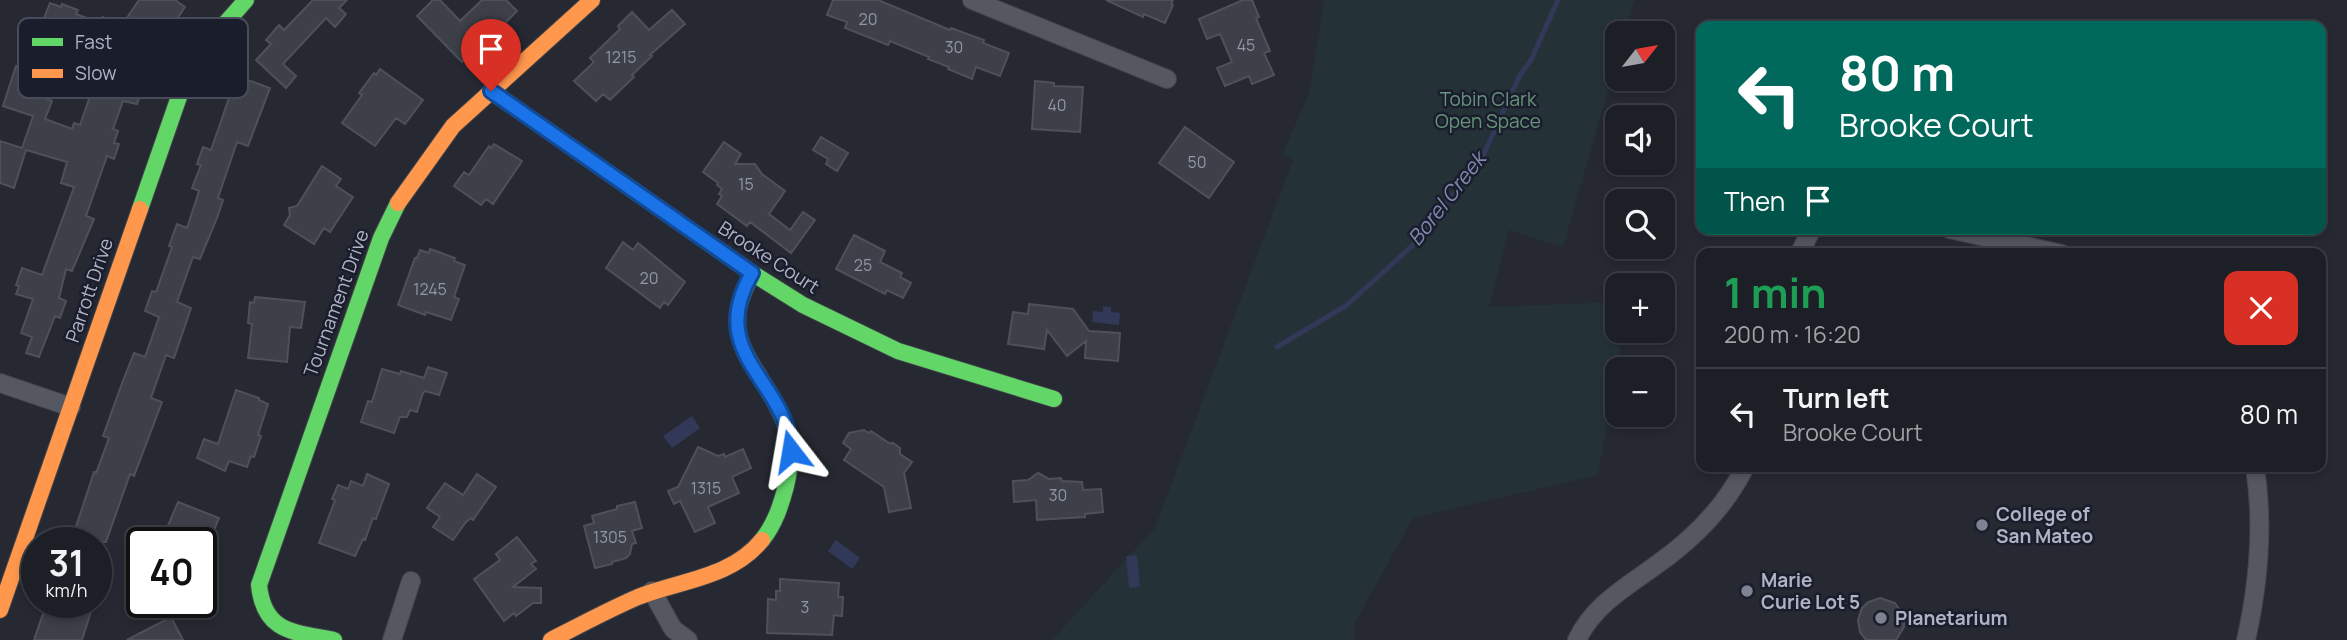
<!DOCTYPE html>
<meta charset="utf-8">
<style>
body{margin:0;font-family:Manrope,sans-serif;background:#25272e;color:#f1f3f6;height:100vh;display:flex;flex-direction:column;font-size:26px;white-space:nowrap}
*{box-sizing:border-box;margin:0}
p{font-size:23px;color:#a0a2a7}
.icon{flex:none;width:38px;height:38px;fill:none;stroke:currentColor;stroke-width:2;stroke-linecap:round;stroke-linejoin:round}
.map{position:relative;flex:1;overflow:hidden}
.sheet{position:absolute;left:1696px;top:248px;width:630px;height:224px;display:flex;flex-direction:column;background:#1c1f26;border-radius:14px;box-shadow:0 4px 10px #0003,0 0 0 2px #3a3d43}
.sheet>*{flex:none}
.banner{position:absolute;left:1696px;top:21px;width:630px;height:214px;border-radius:14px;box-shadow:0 4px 10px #0003,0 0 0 2px #3a3d43;background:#00695c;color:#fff;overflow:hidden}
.needle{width:46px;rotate:59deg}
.tools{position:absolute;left:1605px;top:21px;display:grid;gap:14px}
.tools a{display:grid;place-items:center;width:70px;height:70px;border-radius:14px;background:#1c1f26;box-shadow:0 4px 10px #0003,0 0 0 2px #3a3d43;font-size:35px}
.speed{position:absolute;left:21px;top:527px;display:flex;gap:14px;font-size:35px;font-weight:700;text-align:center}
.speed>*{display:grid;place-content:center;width:91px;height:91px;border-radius:50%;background:#1c1f26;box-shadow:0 4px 10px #0003,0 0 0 2px #3a3d43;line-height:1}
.speed small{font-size:18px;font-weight:400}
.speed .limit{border:4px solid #111;border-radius:10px;background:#fff;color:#111}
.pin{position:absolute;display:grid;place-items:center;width:60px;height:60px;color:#fff;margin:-72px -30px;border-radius:50% 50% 50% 0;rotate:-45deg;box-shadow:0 0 7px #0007}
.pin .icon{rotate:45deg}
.me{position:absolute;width:77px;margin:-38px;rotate:346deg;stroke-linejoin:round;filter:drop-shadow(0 0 5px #0008)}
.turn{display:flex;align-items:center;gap:24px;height:147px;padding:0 28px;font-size:32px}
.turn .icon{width:91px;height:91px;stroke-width:2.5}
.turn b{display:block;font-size:49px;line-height:60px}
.then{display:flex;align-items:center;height:66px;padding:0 28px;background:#0003;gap:14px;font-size:26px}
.round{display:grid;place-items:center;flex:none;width:74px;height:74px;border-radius:14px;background:#25272e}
.head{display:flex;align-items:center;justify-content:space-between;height:119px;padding:0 28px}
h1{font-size:42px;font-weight:700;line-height:52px;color:#1e9e55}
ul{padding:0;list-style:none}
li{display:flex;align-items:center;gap:21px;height:91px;padding:0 28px;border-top:2px solid #3a3d43}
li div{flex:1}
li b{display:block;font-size:26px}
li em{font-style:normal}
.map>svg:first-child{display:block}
.green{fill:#243238}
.water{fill:#323958}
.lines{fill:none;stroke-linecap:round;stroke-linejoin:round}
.stream{stroke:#323958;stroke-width:5}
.building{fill:#3d4048;stroke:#4e505a;stroke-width:2;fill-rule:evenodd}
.street-casing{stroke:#42444b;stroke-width:20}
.fast-casing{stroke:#42444b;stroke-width:18}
.slow-casing{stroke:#42444b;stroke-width:18}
.street{stroke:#565861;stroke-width:18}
.fast{stroke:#63d668;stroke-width:16}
.slow{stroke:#ff974d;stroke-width:16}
.route-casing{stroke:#114b97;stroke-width:18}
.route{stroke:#1a73e8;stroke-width:12}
.poi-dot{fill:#7f8391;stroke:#1a1e2c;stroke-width:2.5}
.labels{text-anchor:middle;stroke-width:5;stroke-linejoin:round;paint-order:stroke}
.number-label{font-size:16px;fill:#9296a5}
.park-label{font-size:19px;fill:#67947c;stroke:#1a1e2c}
.street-label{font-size:19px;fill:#afb3c4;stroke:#1a1e2c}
.poi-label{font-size:19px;font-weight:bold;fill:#afb3c4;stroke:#1a1e2c;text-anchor:start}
.water-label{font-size:21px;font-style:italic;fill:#808ab1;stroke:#1a1e2c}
.key{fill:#1a1e2c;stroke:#474b5a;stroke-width:2}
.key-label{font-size:19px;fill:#afb3c4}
</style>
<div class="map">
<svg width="2347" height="640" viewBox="0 0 2347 640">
<rect width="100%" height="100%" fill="#262932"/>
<!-- green -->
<path class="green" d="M1324 0H1634L1624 33H1617V59L1563 247 1509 230 1489 307 1617 302V331H1623L1598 475 1413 518 1354 624V640H1052L1155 528 1293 160 1282 155 1309 93Z"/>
<!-- water -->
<path class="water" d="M1103 306 1111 307V312L1120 313 1119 325 1092 322 1093 311 1103 312Z
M692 416 700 428 672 448 663 436Z
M836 540 860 558 852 569 828 551Z
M1137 555 1140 587 1129 588 1126 556Z"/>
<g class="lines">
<!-- stream -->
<path class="stream" d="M1277 347 1347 305 1413 245 1481 160 1520 75 1531 60 1558 0"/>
</g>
<!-- building -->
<path class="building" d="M139 0H175L185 7 152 55 143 51 132 82 143 86 137 104 123 101 113 129 118 131 114 143 119 144 114 159 107 156 86 216 94 219 72 271 66 269 59 298 66 301 60 318 55 316 39 357 26 353 32 337 21 333 33 299 16 294 19 286 16 285 22 268 42 275 74 187 61 183 67 162 26 150 14 188 0 183V141L22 148 33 116 3 106 16 66 25 68 35 42 28 40 35 23 41 26 50 3 61 7 62 4 78 10 76 14 100 23 103 17 120 28ZM75 22 105 42 94 75 97 76 80 125 74 123 72 129 45 119 52 101 44 98 55 67 61 69 67 54 64 53Z
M313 0H347L339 8 346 14 335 27 326 18 283 64 296 76 286 88 256 60 271 44 266 40 279 25 284 30Z
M433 0H440L460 21 482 0H506L517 11 477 51 475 49 462 62 417 16Z
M833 0H878L950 30 951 28 984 40 983 43 1009 53 1000 76 976 67 972 79 948 69 949 67 928 59 929 57 890 41 888 45 845 28 847 22 827 15Z
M1106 0H1173L1171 4 1173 5 1165 23 1144 14 1143 17Z
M1243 0H1252L1259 17 1256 18 1270 51 1264 53 1274 75 1252 84 1249 76 1225 86 1217 68 1232 62 1220 34 1207 39 1199 19Z
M672 10 685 24 650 55 652 56 632 75 634 77 610 100 603 94 596 101 574 81 594 62 590 58 620 29 618 26 632 12 649 30Z
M380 69 423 100 405 124 396 118 375 146 342 123 362 95 359 93 374 73 376 75Z
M239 77 270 88 248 146 237 142 218 198 223 200 217 218 200 259 193 257 177 302 191 308 174 358 166 355 151 398 162 402 134 476 130 474 106 542H71L94 472 96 473 109 438 103 436 121 386 134 353 145 357 159 317 145 311 152 291 156 292 172 247 169 246 177 224 187 228 199 191 192 188 201 165 197 164 203 147 211 150 229 98 222 96 228 78 237 81Z
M1035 81 1054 83V86L1083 87 1080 132 1032 129Z
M1185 127 1234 162 1209 198 1159 163Z
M821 137 848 153 837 171 826 164 828 159 813 150Z
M724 142 741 154 735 164H755L762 174 785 191 769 214 790 230 803 212 815 220 791 253 750 222 747 226 717 204 722 196 719 194 722 189 717 185 718 183 703 172Z
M494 144 522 161 493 204 486 199 481 205 454 186 464 172 469 175 489 146 491 148Z
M322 166 341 179 336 186 353 197 330 232 324 228 314 244 284 225 290 215 289 208 297 206Z
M854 235 885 251 880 262 902 273 900 277 911 283 903 298 887 290 885 294 836 269Z
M623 242 633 250 638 243 685 282 668 305 664 302 660 308 606 268Z
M430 249 455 258 454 261 465 265 454 297 459 299 451 320 426 312 425 315 398 305 415 258H417L420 250 429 253Z
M255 297 305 302 301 328 290 327 287 362 248 358 252 324 248 323 250 302 254 303Z
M1029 304 1073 309 1089 331 1120 333 1118 361 1085 358 1086 341 1067 356 1047 330 1044 349 1008 344 1013 312 1028 314Z
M428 367 447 373 439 395 425 391 423 393 417 412 410 410 407 417H400L394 433 361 422 368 401 372 402 382 369 400 374 401 371 424 378Z
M236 390 259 398V400L268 404 258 435 261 436 254 457 251 456 247 467 229 461 225 471 197 458 204 439 218 444Z
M864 430 869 433 871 431 889 443H893L900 448V454L912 462 904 473 911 508 889 512 884 487 844 460 851 449 843 443 849 433Z
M698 447 718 456 724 454 725 457 743 449 751 468 732 477 739 493 708 507 715 523 695 532 680 501 674 504 668 491 678 487Z
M1038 473 1049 479 1061 478 1062 481 1082 482 1083 490 1101 489 1103 512 1085 514V517L1037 520 1036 500 1014 502 1013 481 1028 480Z
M367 474 389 484 376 519 373 518 365 540 363 539 355 556 319 543 335 500 332 499 338 485 348 489 351 481 363 486Z
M477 474 496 487 473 520 471 518 466 522 453 540 433 527 440 517 427 508 445 483 463 495Z
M178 502 219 518 210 540 217 544 201 581V542H161Z
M635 502 642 528 632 531 636 543 632 544 630 554 626 558 612 562V564L595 568 584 526 594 523 592 516 617 509V506Z
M517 537 536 561 531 564 536 569 513 587 541 588V603H533L516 616 514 613 504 621 474 579 500 560 496 554Z
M780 579 839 583 838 597H843L842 616 834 615 832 635 767 633 768 599 776 600V591H780Z
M1880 598 1895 603 1904 616V627L1896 640H1866L1860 632 1858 620 1862 608 1868 602Z
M47 602H94L82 640H34Z
M171 617 183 640H127Z"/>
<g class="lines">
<!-- street casing -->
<g class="street-casing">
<path id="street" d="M972 0 1167 79
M1949 229 2062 254
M1799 254 1812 229
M0 383 71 407
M652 591 673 629 688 640
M392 640 411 581
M1577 640C1594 604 1628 586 1659 563 1694 538 1725 507 1745 467
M2246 640C2259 582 2264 526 2255 467"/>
</g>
<!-- fast casing -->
<g class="fast-casing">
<path id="fast" d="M491 91 752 273 803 305 898 351 1054 399
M140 209 181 91 201 51 246 0
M752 273C743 293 733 313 739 335 742 349 750 362 758 374 783 415 798 437 786 486 781 505 775 524 762 540
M334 640C294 632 264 633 259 585L381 238 398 203"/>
</g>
<!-- slow casing -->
<g class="slow-casing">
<path id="slow" d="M398 203 453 126 592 0
M0 610 140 209
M551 640C580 625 608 610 638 597 681 580 731 578 762 540"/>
</g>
<!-- street -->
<use href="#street" class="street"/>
<!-- fast -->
<use href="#fast" class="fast"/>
<!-- slow -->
<use href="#slow" class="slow"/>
</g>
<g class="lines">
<!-- route casing -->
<g class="route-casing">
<path id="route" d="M491 91 752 273C704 355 788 381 791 451"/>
</g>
<!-- route -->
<use href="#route" class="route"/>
</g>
<!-- markers -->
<g class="poi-dot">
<circle cx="1982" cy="525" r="7"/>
<circle cx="1747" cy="591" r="7"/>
<circle cx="1881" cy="618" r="7"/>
</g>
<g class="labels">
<!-- number labels -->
<g class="number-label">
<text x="868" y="25">20</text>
<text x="1246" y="51">45</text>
<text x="954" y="53">30</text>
<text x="621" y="63">1215</text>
<text x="1057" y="111">40</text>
<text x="1197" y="168">50</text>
<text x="746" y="190">15</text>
<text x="863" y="271">25</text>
<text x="649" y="284">20</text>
<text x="430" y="295">1245</text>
<text x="706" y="494">1315</text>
<text x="1058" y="501">30</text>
<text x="610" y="543">1305</text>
<text x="805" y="613">3</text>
</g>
<!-- park labels -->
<g class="park-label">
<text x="1488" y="106">Tobin Clark<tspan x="1488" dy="22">Open Space</tspan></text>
</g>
<!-- street labels -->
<g class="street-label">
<text transform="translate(769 257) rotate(33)" y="7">Brooke Court</text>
<text transform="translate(89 290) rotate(-71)" y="7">Parrott Drive</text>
<text transform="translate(336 303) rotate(-70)" y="7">Tournament Drive</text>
</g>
<!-- poi labels -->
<g class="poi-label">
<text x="1996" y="521">College of<tspan x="1996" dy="22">San Mateo</tspan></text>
<text x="1761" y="587">Marie<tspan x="1761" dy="22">Curie Lot 5</tspan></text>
<text x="1895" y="625">Planetarium</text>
</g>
<!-- water labels -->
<g class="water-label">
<text transform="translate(1447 199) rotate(-52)" y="7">Borel Creek</text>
</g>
</g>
<!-- legend -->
<rect x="18" y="18" width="230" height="80" rx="10" class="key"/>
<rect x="32" y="38" width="31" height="8" fill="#63d668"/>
<rect x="32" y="69" width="31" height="9" fill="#ff974d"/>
<g class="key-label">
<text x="75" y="49">Fast</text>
<text x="75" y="80">Slow</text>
</g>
</svg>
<div class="tools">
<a><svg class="needle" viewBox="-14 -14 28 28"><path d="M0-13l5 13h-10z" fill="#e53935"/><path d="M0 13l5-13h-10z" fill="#a0a2a7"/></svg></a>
<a><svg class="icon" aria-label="sound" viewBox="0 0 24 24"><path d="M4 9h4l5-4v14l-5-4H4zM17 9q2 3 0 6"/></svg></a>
<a><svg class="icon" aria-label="search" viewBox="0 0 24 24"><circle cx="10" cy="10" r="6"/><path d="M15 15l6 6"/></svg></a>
<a>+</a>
<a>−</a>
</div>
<div class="speed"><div>31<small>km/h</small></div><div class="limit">40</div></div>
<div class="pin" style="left:491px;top:91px;background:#d93025"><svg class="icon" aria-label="arrive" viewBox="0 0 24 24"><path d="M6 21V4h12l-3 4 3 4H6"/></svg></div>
<svg class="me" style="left:791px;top:451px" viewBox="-20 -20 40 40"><path d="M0-17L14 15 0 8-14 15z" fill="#1a73e8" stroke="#fff" stroke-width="4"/></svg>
<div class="banner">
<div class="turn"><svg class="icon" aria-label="left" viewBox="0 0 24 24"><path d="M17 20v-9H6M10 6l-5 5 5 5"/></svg><div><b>80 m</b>Brooke Court</div></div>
<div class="then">Then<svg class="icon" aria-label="arrive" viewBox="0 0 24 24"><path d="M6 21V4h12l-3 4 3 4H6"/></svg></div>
</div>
<section class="sheet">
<div class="head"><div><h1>1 min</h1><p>200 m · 16:20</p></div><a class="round" style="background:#d93025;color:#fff"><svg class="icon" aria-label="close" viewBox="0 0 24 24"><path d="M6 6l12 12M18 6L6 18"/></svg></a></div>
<ul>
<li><svg class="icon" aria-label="left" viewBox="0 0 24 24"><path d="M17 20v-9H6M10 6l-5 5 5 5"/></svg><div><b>Turn left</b><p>Brooke Court</p></div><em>80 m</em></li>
</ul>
</section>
</div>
